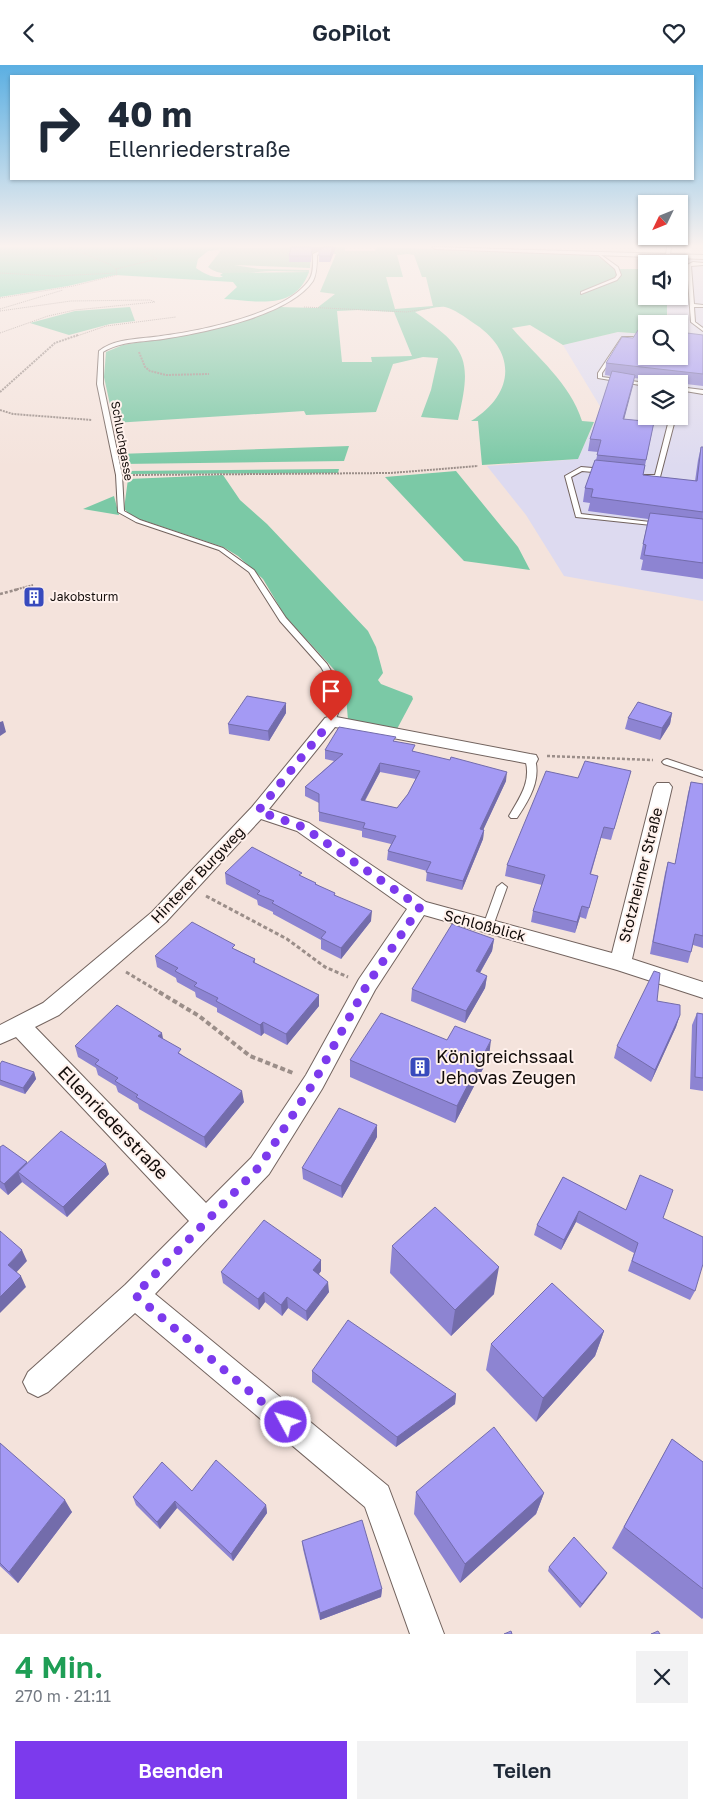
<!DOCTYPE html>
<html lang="de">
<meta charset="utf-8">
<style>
body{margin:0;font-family:"Golos Text",sans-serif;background:#f2f2f3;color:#1f2937;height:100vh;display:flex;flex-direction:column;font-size:19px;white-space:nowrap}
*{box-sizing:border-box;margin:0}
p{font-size:16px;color:#747a83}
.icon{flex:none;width:28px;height:28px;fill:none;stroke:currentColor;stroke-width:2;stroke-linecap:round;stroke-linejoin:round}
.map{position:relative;height:1569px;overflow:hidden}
.sheet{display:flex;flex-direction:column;background:#fff;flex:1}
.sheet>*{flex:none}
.banner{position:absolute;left:10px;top:10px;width:684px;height:105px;border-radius:0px;box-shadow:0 1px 4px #0004;background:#fff;color:#1f2937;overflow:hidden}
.needle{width:32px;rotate:227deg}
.tools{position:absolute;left:638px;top:130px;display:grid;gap:10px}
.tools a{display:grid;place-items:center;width:50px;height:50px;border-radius:0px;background:#fff;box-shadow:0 1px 4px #0004;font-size:25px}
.pin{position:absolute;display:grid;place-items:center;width:42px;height:42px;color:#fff;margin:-51px -21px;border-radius:50% 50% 50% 0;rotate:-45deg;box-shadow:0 0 5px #0007}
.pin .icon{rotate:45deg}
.me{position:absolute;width:55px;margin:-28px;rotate:310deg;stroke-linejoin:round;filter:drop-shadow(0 0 4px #0008)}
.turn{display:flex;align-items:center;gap:18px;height:105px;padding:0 15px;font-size:22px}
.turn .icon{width:65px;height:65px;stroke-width:2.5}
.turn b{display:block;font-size:35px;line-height:42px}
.round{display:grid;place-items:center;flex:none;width:52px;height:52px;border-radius:0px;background:#f2f2f3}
.head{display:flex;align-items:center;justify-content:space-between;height:85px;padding:0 15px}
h1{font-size:30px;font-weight:600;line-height:38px;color:#1e9e55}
.button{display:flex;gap:10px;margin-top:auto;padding:10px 15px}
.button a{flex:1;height:58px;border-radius:0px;background:#7c3aed;color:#fff;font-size:20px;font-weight:600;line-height:58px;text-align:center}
.button a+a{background:#f2f2f3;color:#1f2937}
header{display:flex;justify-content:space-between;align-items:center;height:65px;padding:0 15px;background:#fff;font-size:22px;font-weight:600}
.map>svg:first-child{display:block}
.industrial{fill:#dddaf0;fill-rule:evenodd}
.green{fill:#7bc9a6;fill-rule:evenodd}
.forest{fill:#59cfa1}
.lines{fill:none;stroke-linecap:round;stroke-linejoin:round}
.lane-casing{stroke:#72635e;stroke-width:2}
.street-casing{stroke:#72635e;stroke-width:2}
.path-far4{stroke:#9b8e89;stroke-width:1;stroke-dasharray:1 1;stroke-linecap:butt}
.path-far3{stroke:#9b8e89;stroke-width:2;stroke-dasharray:2 1;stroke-linecap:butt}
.path-far2{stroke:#9b8e89;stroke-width:2.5;stroke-dasharray:3 2;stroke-linecap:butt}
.path-far1{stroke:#9b8e89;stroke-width:3;stroke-dasharray:4 2.5;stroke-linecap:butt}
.path{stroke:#9b8e89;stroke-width:4;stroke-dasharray:5 3;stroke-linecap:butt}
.lane{fill:#fff;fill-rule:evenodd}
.street{fill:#fff;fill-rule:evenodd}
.wall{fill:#8d84d2;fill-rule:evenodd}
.shaded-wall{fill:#736cab}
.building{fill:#a49af4;stroke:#736cab;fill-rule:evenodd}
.route{stroke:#7c3aed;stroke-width:9;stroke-dasharray:0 16.2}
.labels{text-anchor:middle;stroke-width:4;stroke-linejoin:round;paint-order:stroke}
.far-street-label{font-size:12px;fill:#120c0a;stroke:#fff1ec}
.far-poi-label{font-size:12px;fill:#120c0a;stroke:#fff1ec;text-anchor:start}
.street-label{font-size:15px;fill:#120c0a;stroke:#fff1ec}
.near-poi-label{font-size:18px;fill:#120c0a;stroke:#fff1ec;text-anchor:start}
.near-street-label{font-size:18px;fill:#120c0a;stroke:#fff1ec}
</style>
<header><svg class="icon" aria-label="back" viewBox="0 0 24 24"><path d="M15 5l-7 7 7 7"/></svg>GoPilot<svg class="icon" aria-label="heart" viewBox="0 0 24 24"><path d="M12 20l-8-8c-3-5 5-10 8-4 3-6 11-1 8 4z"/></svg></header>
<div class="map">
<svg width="703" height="1569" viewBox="0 0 703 1569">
<rect width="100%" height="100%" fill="#f4e3dc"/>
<!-- industrial -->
<path class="industrial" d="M668 193 703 195V536L564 511 526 450 487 401 578 394 601 343 563 280 618 267 646 269V291H679V259H667L668 251 666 242 667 231H679V199H668ZM646 319H679V351H646Z"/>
<!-- green -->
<path class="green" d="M326 182 311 190 310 203 234 200 259 204 309 205V207C292 207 274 205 258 207 242 208 222 213 208 202L222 184 226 183Z
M338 182H345V186H375L377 182 596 190 616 204H646V231H667V259H646V269L618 267 563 280 530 260 512 263C537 292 570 318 582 356L594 357 578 394 482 400 478 356H471C516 328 517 285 472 257 465 252 454 244 445 242 438 241 423 245 415 247 466 283 473 292 458 355L421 352 431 325 438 293 423 292 393 299 376 347 306 350 304 346 114 358 104 312 106 287 123 280 204 266 279 242 317 243 335 229 320 227 336 189H322L327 184ZM408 189 414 190 422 212H426L433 241 395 244 386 212H403L397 190ZM358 245 394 247 412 291 371 292 372 297H342L337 246Z
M130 242 135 256 110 259 69 270 30 258 75 246Z
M349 381 344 396 121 399 118 389Z
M339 404 338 408 125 409 123 406Z
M456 406 518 482 530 505 464 496 385 412Z
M223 410 240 435 267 459 368 566 376 582 383 608 378 615 381 619 412 631 413 634 397 664 348 655 345 620 340 611 285 551 263 514 238 491 223 482 133 452 124 444 128 414Z
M114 431 119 450 83 444Z"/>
<!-- forest -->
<path class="forest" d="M0 182H239L208 186 198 194 196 203C205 209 212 213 223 212L220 210 223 208 309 207C295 246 257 236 224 234L237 222 233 217 115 210 68 221 0 232Z"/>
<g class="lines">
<!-- lane casing -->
<g class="lane-casing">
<path id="lane" d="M328 182H333L317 190C317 198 317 208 313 216 289 251 203 268 163 274 143 277 121 276 103 287V319L122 410 124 446 140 455 223 483 254 505 286 553 327 599 340 621 342 638 335 656 331 659 327 656 334 638 332 621 321 602 280 556 249 507 219 485 136 457 118 447 116 410 97 319 99 286C115 273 142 274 161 271 200 266 286 249 309 215 314 208 313 197 313 189Z
M667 182H671L670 190 668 191 666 190Z
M595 187H597L618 202 621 210 617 215 581 229V227L615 213 617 210 615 204Z
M693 197 703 198V200L691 201 694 239 703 240V242H694L695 257 703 263V266L691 257 687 200Z
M622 272H646V274H625L602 308V312L646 318V321L598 313V308Z
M679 322 703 325V329L679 325Z
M670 351H676L660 412 657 414 644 412V410H655Z
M581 402 604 404 607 406 604 408 582 406 571 412 581 449 659 458 661 459V461L576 452 565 411Z
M530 691 535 694C541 716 529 735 517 753H511L509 751C520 732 532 716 525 694Z
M667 694 703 706V712L664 699 662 697 664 695Z
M502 818 507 822 493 861 492 864H484L483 861 497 822Z"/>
</g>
<!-- street casing -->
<g class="street-casing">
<path id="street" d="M432 182 703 190V194L435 184Z
M331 651 530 689 536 690 538 694 536 698 530 699 335 662 269 744 309 758 426 837 612 888 654 722 657 718H669L672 722 632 894 703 917V933L617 905 424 850 375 925 322 1024 269 1109 155 1229 388 1421 444 1569H410L365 1442 135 1248 48 1327 38 1332 28 1327 23 1317 28 1307 125 1220 189 1156 16 972 0 979V960L43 938 152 847 252 742 325 653ZM261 754 297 766 407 844 359 914 306 1010 251 1093 206 1138 35 962 59 950 166 857Z"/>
</g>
<!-- path-far4 -->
<path class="path-far4" d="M116 204 157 194 137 182
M0 208 55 211 117 208
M0 233 73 221 117 210 116 204 111 200 69 182
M304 242 407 247 430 243
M0 244 63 225
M0 246 71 236 150 235 155 237 75 245 48 251 0 268
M74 272 106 261 176 252"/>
<!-- path-far3 -->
<path class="path-far3" d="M139 287 145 302 150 306 166 310 209 309
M0 327 55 278 78 270
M0 345 13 349 92 355
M133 410 391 408 478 401
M14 525 33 520"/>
<!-- path-far2 -->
<path class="path-far2" d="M0 529 19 524
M547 691 653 695"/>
<!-- path-far1 -->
<path class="path-far1" d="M206 831 287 874 325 902 348 912
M126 907 161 928"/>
<!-- path -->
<path class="path" d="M159 927 199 951 250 991 293 1008"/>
<!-- lane -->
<use href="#lane" class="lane"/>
<!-- street -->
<use href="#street" class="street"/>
</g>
<!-- wall -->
<path class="wall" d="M291 182H336L330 197H319V185L312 187 311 197H289V191Z
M703 270V321L634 313 624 354 654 357 643 410 695 416 698 395 701 382H703V514L641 505 643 495 640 494 648 454 588 446 590 438 583 437 585 423 596 395 598 387 588 386 590 374 611 311 605 310 606 298 633 273Z
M286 648 269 676 229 669 228 659Z
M672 648 670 659 660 675 625 664 628 653Z
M395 676 415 687 506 716 483 765H484L483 774 462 825 426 816 427 806 387 795 388 786 391 779 362 772V766L319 756V738L305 731V722L334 696 325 694V685ZM380 707 416 714 408 729 397 743 365 736Z
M631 706 611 775 601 773 591 809 595 822 586 854 580 852 575 868 531 857 533 846 542 820 505 811 507 800 578 713Z
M691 717 703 719V883L693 880 688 898 650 889 665 808 668 797 675 799 688 728Z
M225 808 302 811 335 830 371 856 341 894 321 884V875L273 849V847L258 840 257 835 226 819Z
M494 874 492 886 480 908 487 911 485 923 465 958 411 936 412 924Z
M235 884 255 894V898L319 930V941L287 980 264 968 261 971 217 947V943L196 932 195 927 177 917 176 913 157 902 155 891Z
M657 936 680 950 676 962 651 1017 614 993 617 981Z
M697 948 703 949V1026L690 1024 692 960Z
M163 974 182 990 244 1037 206 1083 139 1044 138 1039 118 1027 116 1021 98 1010 96 1003 78 992 75 981Z
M447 975 489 992 455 1058 350 1012V995Z
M0 999 34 1007 36 1014 25 1029 0 1020Z
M377 1072 342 1133 303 1114 302 1103Z
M0 1082 27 1098 109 1109 67 1152 22 1117 8 1130 0 1123Z
M563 1112 626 1145 663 1153 695 1226 690 1235 628 1206 634 1188 576 1157 561 1185 534 1170 537 1160Z
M392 1181 494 1229 451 1271 390 1208Z
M321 1195V1206L319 1209 329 1227 307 1256 288 1243 282 1251 265 1237 259 1245 223 1218 221 1207Z
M604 1266 595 1291 536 1357 486 1305 491 1279Z
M312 1306 456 1329 455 1339 396 1382 312 1317Z
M672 1374 703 1397V1553L702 1554 612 1483Z
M0 1378 72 1447 18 1518 0 1501Z
M192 1426 266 1440 267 1448 233 1496 177 1443 160 1464 136 1440 133 1432Z
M416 1427 544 1428 536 1449 460 1518 414 1449Z
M302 1476 382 1524 381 1532 320 1555 303 1484Z
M549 1502 607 1508 580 1543 548 1506Z"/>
<!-- shaded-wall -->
<path class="shaded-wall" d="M312 182H328L312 187 311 197Z
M333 182H336L330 197V191Z
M635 310 633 321 621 366 623 354Z
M286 638V648L269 676 268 666Z
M672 648 670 659 660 675 662 663Z
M3 656 6 667 0 671V657Z
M380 698V707L360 744 361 735Z
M507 707 506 716 479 774 480 764Z
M484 765 483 774 462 825 463 816Z
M582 841 580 852 575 868 577 857Z
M372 846 371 856 341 894V883Z
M494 874 492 886 474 918 476 906Z
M487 911 485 923 465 958 466 946Z
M319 930V941L287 980 286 969Z
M680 950 676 962 651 1017 655 1005Z
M263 957 264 968 261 971 260 960Z
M162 968 164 979 158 971Z
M491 975 489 992 455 1058 457 1041Z
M34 1007 36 1014 25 1029 23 1023Z
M242 1026 244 1037 206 1083 204 1072Z
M377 1060V1072L342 1133 341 1121Z
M27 1097 18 1107 22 1117 8 1130 4 1119Z
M106 1099 109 1109 67 1152 63 1142Z
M579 1146 576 1157 561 1185 564 1175Z
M22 1185 27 1196 13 1211 8 1200Z
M321 1195V1206L313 1216V1205Z
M499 1202 494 1229 451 1271 455 1245Z
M21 1211 26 1222 0 1248V1232Z
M328 1217 329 1227 307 1256 306 1246Z
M264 1227 265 1237 259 1245 258 1234Z
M287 1232 288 1243 282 1251 281 1240Z
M604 1266 595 1291 536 1357 543 1333Z
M456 1329 455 1339 396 1382 397 1372Z
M544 1428 536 1449 460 1518 465 1499Z
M65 1435 72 1447 18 1518 9 1507Z
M175 1436 177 1443 160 1464 157 1457Z
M266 1440 267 1448 233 1496 231 1489Z
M607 1508 605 1512 580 1543 582 1539Z
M382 1524 381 1532 320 1555V1548Z"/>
<!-- building -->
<path class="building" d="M291 182H312L311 191H289Z
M325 182H333L330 191H319V185Z
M646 263V291H679V267L703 270V309L606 298 622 272 633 273 638 265Z
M612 306 635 310 623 354 654 357 646 395 597 390 601 375 590 374Z
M701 382H703V447L591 432 593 424 585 423 595 395 645 400 643 410 697 416Z
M650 448 703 454V498L644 490 646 480 643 479Z
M247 631 286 638 268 666 228 659Z
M638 637 672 648 662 663 628 653Z
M339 662 396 672 393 676 415 680 412 686 450 695 451 692 507 707 480 764 484 765 463 816 426 807 431 797 388 786 396 771 363 763 365 758 319 747V729L305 722 343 689 325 685ZM380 698 420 706 408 729 397 743 361 735Z
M585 696 631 706 614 764 604 762 590 809 598 811 589 843 582 841 577 857 533 846 545 810 507 800 546 706 578 713Z
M691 717 703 719V871L695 869 691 887 653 877 668 797 675 799Z
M252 782 302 808 299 810 316 818 315 819 335 828 334 830 372 846 341 883 321 873 326 867 272 838 274 836 257 829 260 826 225 808Z
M192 857 235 880 232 883 255 894 253 897 319 930 286 969 263 957 260 960 216 936 218 933 194 921 197 918 175 906 178 903 155 891Z
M452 859 494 874 476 906 487 911 466 946 412 924Z
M654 906 660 908 657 936 680 940V950L655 1005 617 981Z
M117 940 162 968 158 971 181 984 178 988 242 1026 204 1072 136 1032 138 1030 115 1016 118 1013 95 999 99 995 75 981Z
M381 948 447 975 455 961 491 975 457 1041 350 995Z
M697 948 703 949V1013L695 1012Z
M2 996 34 1007 23 1023 0 1015V999Z
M339 1043 377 1060 341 1121 302 1103Z
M61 1066 106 1099 63 1142 18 1107Z
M3 1080 27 1097 4 1119 0 1116V1082Z
M640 1110 673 1125 663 1153 703 1172V1199L695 1226 632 1196 638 1178 579 1146 564 1175 537 1160 563 1112 626 1145Z
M435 1142 499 1202 455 1245 392 1181Z
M264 1155 321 1195 313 1205 328 1217 306 1246 287 1232 281 1240 264 1227 258 1234 221 1207Z
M0 1166 22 1185 8 1200 21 1211 0 1232Z
M552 1218 604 1266 543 1333 491 1279Z
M348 1255 456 1329 397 1372 312 1306Z
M494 1362 544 1428 465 1499 416 1427Z
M672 1374 703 1397V1524L624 1462Z
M0 1378 65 1435 9 1507 0 1498Z
M216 1395 266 1440 231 1489 175 1436 157 1457 133 1432 162 1397 192 1426Z
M362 1455 382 1524 320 1548 302 1476Z
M574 1472 607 1508 582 1539 549 1502Z
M511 1566 512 1569H504Z
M658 1566 660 1569H651Z"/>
<!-- sky -->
<linearGradient id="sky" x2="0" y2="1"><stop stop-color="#5bafe2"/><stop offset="0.45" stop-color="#faf2ef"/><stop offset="1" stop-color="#faf2ef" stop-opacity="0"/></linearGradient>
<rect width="703" height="402" fill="url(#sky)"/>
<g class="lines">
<!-- route -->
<path class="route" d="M286 1357 135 1230 260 1101 314 1017 367 920 420 842 303 762 258 746 331 656"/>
</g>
<!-- icons -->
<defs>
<g id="building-square" transform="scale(1.125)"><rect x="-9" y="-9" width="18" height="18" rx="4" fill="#384abd" stroke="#fff1ec"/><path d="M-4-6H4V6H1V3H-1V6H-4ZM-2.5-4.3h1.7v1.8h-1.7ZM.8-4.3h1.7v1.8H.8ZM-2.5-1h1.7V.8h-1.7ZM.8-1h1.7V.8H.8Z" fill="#fff"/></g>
</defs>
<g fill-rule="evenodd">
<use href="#building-square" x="34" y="532"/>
<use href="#building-square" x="420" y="1002"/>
</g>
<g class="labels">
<!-- far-street labels -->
<g class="far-street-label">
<text transform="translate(122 376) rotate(80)" y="4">Schluchgasse</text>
</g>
<!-- far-poi labels -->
<g class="far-poi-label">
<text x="50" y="536">Jakobsturm</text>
</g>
<!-- street labels -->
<g class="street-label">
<text transform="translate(198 810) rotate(-46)" y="5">Hinterer Burgweg</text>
<text transform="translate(641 810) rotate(-76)" y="5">Stotzheimer Straße</text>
<text transform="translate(485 861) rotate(15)" y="5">Schloßblick</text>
</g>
<!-- near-poi labels -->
<g class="near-poi-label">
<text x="436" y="998">Königreichssaal<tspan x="436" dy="21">Jehovas Zeugen</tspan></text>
</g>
<!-- near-street labels -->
<g class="near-street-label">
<text transform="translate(113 1058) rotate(46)" y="6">Ellenriederstraße</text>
</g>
</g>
</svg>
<div class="tools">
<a><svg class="needle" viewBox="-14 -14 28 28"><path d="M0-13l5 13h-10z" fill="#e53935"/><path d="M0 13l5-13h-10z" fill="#747a83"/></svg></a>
<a><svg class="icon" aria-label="sound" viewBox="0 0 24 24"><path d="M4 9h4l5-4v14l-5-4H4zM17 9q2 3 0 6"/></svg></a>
<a><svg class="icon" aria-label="search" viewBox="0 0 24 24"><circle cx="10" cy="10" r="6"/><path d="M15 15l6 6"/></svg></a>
<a><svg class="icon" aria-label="layers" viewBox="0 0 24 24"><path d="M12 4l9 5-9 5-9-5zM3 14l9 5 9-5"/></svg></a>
</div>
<div class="pin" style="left:331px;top:656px;background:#d93025"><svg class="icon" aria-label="arrive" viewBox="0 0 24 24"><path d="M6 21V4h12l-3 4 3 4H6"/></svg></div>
<svg class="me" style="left:286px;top:1357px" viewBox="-20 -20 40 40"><circle r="17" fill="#7c3aed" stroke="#fff" stroke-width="3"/><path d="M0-11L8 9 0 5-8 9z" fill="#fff"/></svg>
<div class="banner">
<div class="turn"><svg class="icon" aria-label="right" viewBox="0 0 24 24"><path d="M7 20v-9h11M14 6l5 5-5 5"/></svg><div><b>40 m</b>Ellenriederstraße</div></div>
</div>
</div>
<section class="sheet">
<div class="head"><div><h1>4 Min.</h1><p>270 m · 21:11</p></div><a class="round"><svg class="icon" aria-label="close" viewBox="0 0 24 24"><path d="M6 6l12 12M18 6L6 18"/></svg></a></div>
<div class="button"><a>Beenden</a><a>Teilen</a></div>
</section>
